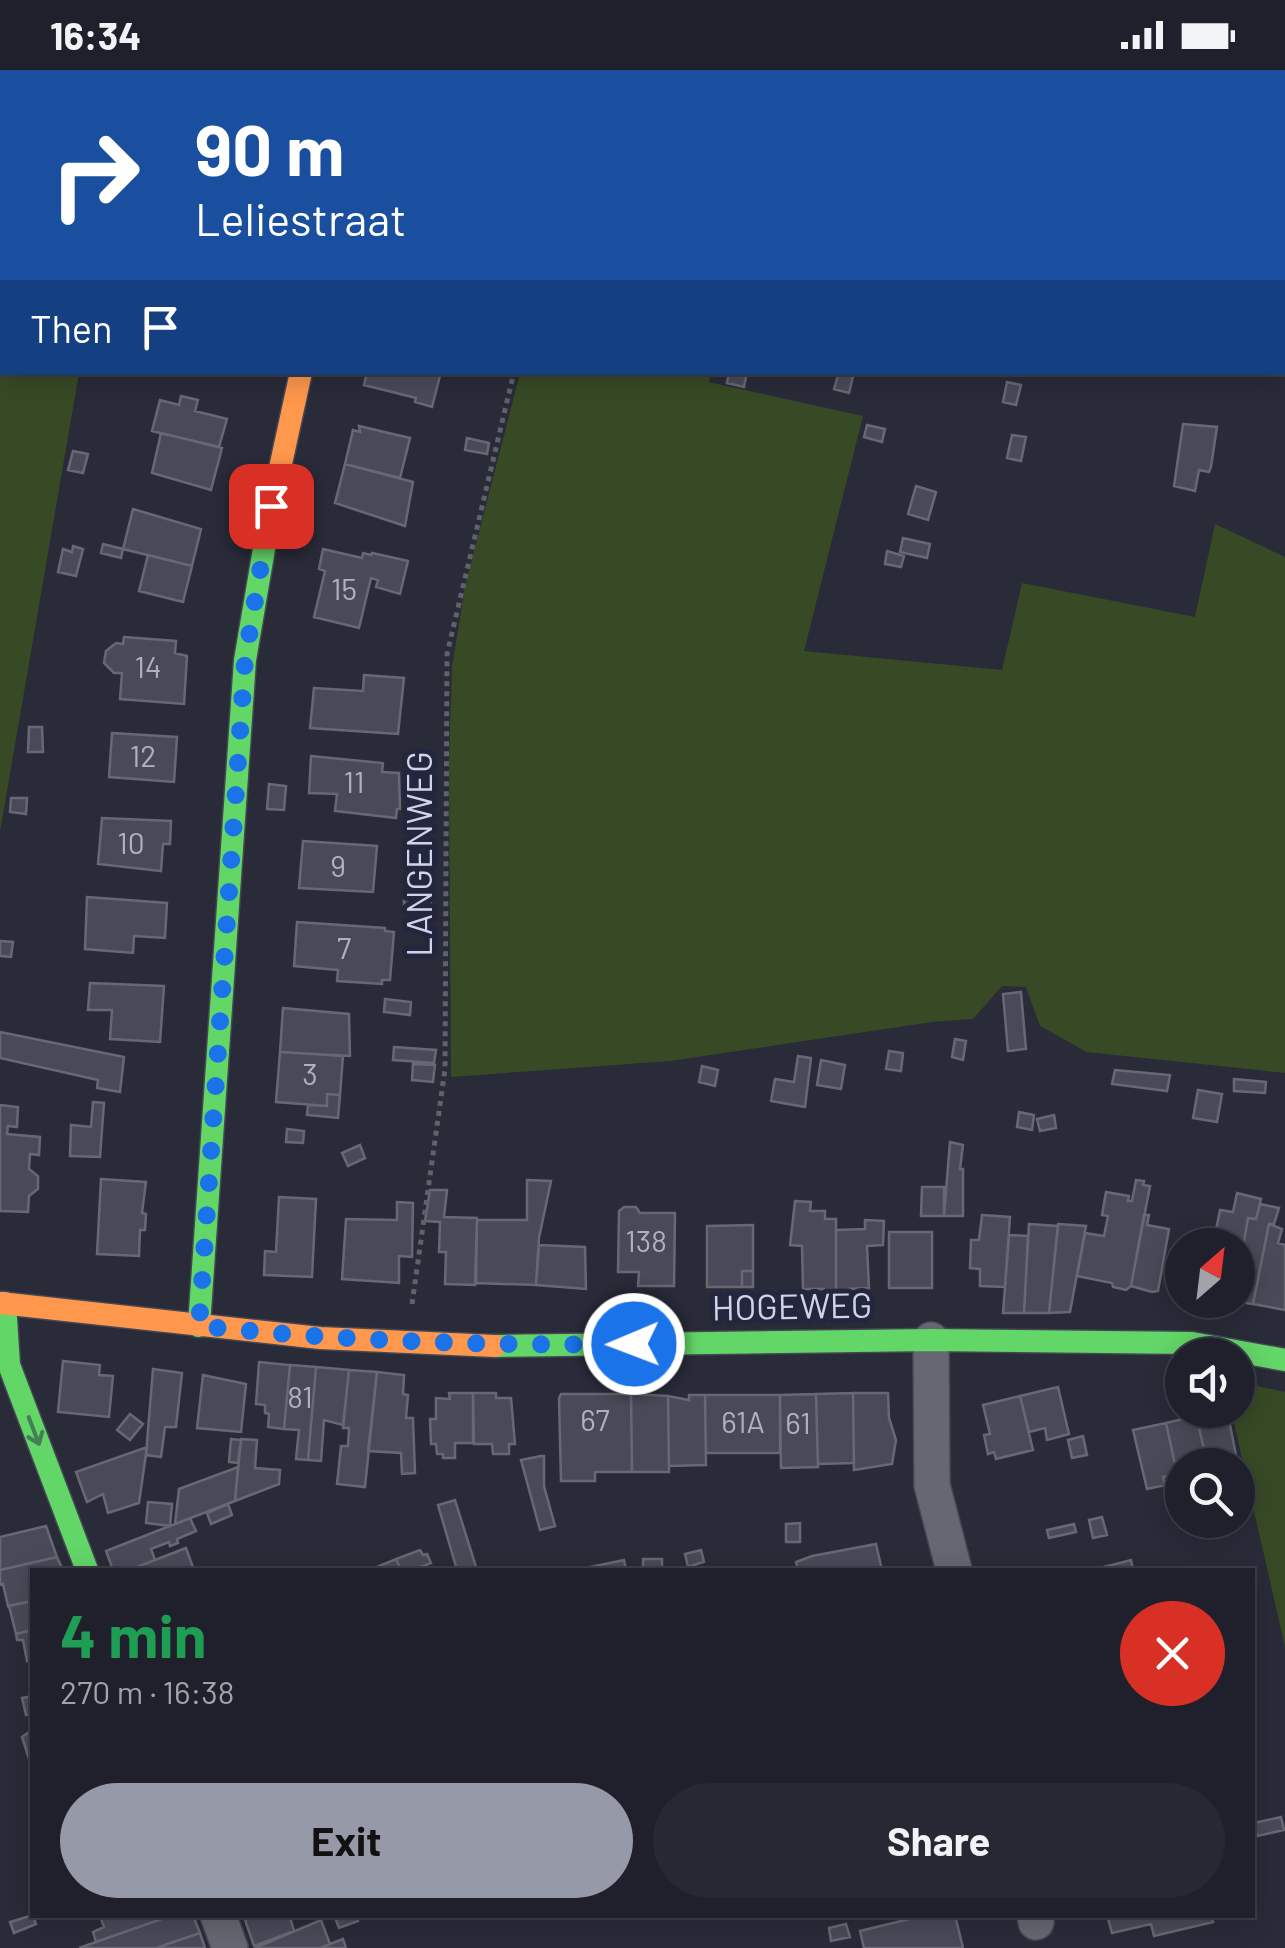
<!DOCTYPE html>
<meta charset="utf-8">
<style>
body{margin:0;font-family:Barlow,sans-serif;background:#272833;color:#f1f3f6;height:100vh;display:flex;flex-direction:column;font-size:38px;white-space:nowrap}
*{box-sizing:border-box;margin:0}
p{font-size:32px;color:#a1a3a9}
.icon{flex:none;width:55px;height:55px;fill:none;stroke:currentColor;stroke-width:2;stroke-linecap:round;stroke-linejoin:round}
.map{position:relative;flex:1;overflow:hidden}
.side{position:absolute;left:30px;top:1498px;width:1225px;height:350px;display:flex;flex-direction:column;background:#1f202b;border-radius:0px;box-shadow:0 5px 25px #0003,0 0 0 2px #3c3e47}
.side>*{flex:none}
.top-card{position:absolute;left:0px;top:0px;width:1285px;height:305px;box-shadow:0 5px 25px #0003,0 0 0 2px #3c3e47;background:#1a4fa0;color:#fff;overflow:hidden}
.needle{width:65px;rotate:28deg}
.tools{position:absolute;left:1165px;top:1158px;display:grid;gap:20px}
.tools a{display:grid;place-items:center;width:90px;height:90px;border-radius:50%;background:#1f202b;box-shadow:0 5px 25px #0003,0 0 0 2px #3c3e47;font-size:50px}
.pin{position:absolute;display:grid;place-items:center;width:85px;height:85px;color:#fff;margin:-42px;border-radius:20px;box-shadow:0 5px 15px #0006}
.me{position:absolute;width:110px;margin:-55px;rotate:269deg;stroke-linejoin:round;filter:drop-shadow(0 0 8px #0008)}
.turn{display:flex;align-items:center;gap:35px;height:210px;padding:0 30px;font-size:45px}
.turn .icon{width:130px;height:130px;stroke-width:2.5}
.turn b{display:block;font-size:70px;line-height:85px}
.then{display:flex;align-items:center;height:95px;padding:0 30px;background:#0003;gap:20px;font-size:38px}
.round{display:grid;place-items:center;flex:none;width:105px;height:105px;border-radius:52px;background:#272833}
.headline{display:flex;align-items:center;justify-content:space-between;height:170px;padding:0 30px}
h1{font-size:60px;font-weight:700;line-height:75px;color:#1e9e55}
.button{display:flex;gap:20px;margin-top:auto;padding:20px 30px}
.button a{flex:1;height:115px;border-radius:60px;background:#9699a8;color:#111;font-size:40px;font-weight:700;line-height:115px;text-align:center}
.button a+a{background:#272833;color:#f1f3f6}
.status{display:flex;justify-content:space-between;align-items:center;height:70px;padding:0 50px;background:#1f202b;direction:ltr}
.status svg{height:28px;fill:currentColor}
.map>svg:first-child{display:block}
.green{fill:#374a25}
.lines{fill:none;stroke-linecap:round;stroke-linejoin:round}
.stream{stroke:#040d34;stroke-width:9}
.building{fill:#4a4959;stroke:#686874;stroke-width:2.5}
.street-casing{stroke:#454753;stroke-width:38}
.fast-casing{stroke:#454753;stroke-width:25}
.slow-casing{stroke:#454753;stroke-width:25}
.path{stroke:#60616b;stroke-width:5;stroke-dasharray:5 5;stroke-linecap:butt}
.street{stroke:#666772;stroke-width:35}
.fast{stroke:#63d668;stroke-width:22}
.slow{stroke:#ff974d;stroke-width:22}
.oneway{stroke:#437e54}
.route{stroke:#1a73e8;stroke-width:18;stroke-dasharray:0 32.4}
.labels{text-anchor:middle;stroke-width:10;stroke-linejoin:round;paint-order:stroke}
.number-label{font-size:30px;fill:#afb1c1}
.street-label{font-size:35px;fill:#d1d4e4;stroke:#23263f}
</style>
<div class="status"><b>16:34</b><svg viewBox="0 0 49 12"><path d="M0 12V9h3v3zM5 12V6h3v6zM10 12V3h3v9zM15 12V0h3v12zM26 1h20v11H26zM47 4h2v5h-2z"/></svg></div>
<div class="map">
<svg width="1285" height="1878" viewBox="0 0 1285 1878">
<rect width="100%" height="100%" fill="#292b39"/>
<!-- green -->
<path class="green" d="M0 0H85L2 2V302L79 303 0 762Z
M802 0H1001L1000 2Z
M520 303H711L709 312 863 346 804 581 1002 600 1022 513 1195 547 1215 454 1285 487V1003L1087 982 1040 956 1026 917 1002 916 973 949 932 952 670 991 451 1007 449 694 452 597 465 517Z
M1238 1312 1285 1322V1577L1231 1340H1238Z"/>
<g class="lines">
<!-- stream -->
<path class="stream" d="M822 0 825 2
M1048 0 1053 2
M918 2 919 0
M1282 125 1285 127"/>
</g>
<!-- building -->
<path class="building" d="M242 0H313L242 2Z
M367 302H441L432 337 415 332 416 328 364 315Z
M729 302H747L744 317 727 313Z
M839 302H854L849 323 834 319Z
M1007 312 1021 315 1016 335 1003 332Z
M181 326 198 330 195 341 227 349 219 377 152 361 160 330 179 335Z
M1183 354 1217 357 1211 397 1209 402 1199 400 1195 421 1174 416Z
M867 355 885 359 882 372 864 367Z
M359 356 410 368 400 408 345 394 353 360 360 362Z
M161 363 222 378 211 420 152 403Z
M1012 365 1026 367 1021 391 1007 388Z
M467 368 489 373 487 384 465 380Z
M73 381 88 384 83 403 68 400Z
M345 394 413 412 405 456 335 433Z
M916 416 936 422 928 450 908 444Z
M133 439 201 459 192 496 123 479Z
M903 468 930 474 927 488 900 482Z
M103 474 123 479 121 488 101 483Z
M73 476 83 479 76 506 58 502 63 479 72 482Z
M323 479 362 488 363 483 371 485 372 483 408 491 400 524 376 517 378 510 371 508 359 558 314 547 325 501 319 499Z
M887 481 904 486 901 497 885 494Z
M148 485 192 496 183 532 139 521Z
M124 567 176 571 175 583 187 586 184 634 120 629 122 603H114L104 593 106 581 116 573 123 574Z
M364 605 404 608 398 664 310 658 314 618 363 621Z
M29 657H42L43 682H28Z
M112 663 177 667 174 712 109 707Z
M311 686 383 693 382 702 399 703 400 739H397L396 748 335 741 337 724 309 723Z
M269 714 286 716 284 740 267 739Z
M11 728H27L26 744 10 742Z
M102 748 171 751 170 774H163L161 801 98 794Z
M303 771 377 776 373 822 299 818Z
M87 827 167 833 165 868 134 866 133 883 85 879Z
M404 829 431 830 430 842 404 841Z
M297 852 385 858V861L394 862 390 910H382V914L337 911 338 900 294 896Z
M0 871 13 872 11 887 0 886Z
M90 913 164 916 160 972 110 969 112 940H88Z
M1021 922 1026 979 1008 981 1003 924Z
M385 929 411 932 410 945 384 942Z
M283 938 349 944 350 986 280 982Z
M0 962 124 987 120 1022 97 1018 98 1010 0 988Z
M955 969 966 971 963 990 952 987Z
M394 977 436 980 434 993 393 990Z
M889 981 903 983 901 1001 886 999Z
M280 982 343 986 340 1025 327 1024V1036L276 1032Z
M798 986 811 988 805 1037 771 1031 775 1009 794 1012Z
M821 990 845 995 841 1019 817 1015Z
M413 994 435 995 433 1012 412 1010Z
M702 996 718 1000 715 1016 699 1012Z
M1115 1000 1170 1005 1167 1021 1112 1014Z
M1234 1009 1266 1012 1265 1023 1234 1021Z
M1198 1020 1222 1024 1217 1052 1193 1048Z
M327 1024 340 1025 338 1048 307 1045 308 1035 327 1036Z
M93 1032 104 1033 100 1087 70 1086 71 1055 91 1057Z
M0 1035 18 1037 17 1057 8 1056 7 1064 40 1067 39 1085 30 1084 29 1099 38 1106V1119L29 1126 28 1142 0 1141Z
M1019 1042 1034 1045 1032 1060 1017 1057Z
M1054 1045 1056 1058 1040 1061 1037 1049Z
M287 1059 304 1061 303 1073 286 1072Z
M950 1072 963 1075 960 1099H963V1146H944Z
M360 1075 365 1088 348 1096 342 1083Z
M101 1109 146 1112 142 1143 146 1144 145 1160H140L139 1186 97 1184Z
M527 1110 551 1111 539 1168 536 1215 476 1213 477 1150H527Z
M1136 1110 1144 1111 1143 1115 1150 1116 1131 1216 1126 1220 1113 1217 1112 1213 1077 1206 1085 1163 1104 1166 1108 1146 1102 1145 1106 1122 1129 1126 1128 1131H1132Z
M922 1117H944V1146H921Z
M430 1120H447L444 1147 477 1148 475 1215 445 1214 446 1182H439L440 1152 425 1151Z
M1237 1123 1261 1129 1256 1149 1248 1148 1238 1207V1175H1213L1220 1140 1233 1142Z
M279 1127 316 1129 312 1207 264 1205 265 1181 276 1182Z
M795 1131 811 1132 810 1141H825V1149H836V1225H824V1219H803L802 1176 790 1175Z
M397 1132 413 1133 412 1187 399 1186V1213L342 1209 346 1149 397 1150Z
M1260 1134 1279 1138 1274 1154H1269L1253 1234 1233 1231 1238 1230V1207L1248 1148 1256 1149Z
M624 1137H636L640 1143H675L674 1216H638L639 1202H618L619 1141Z
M982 1145 1010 1147 1005 1217 980 1216V1199L970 1198 971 1170H979Z
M1144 1145H1149L1147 1155 1169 1159 1158 1221 1152 1222 1131 1216Z
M865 1150 884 1151 883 1175 867 1176 869 1218 848 1219 847 1225H836V1160L865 1159Z
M1029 1154 1058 1156 1049 1243H1024Z
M1058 1154 1086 1156 1070 1242 1049 1243Z
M1269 1154 1282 1159 1278 1173 1285 1175V1240L1253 1234Z
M753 1155V1201H742V1217H707V1156Z
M889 1162H932V1218H889Z
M1009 1165 1028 1166 1024 1243H1003Z
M539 1175 585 1177 586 1219 536 1215Z
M742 1201H753V1217H742Z
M63 1291 100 1295 99 1305 113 1306 109 1347 58 1342Z
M259 1292 290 1295 284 1359 268 1357 269 1344 265 1343V1335L256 1334Z
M290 1295 316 1297 308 1390 296 1389 299 1360 284 1359Z
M316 1297 349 1300 343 1355 324 1350 321 1391 308 1390Z
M153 1299 182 1303 176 1357H165L161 1387 146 1385Z
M349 1300 377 1302 365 1417 337 1414 341 1376H348L349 1358H343Z
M377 1302 404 1305 403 1324 408 1325 406 1348H413L415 1403 402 1404 401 1383 368 1381Z
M203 1305 246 1314 241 1362 197 1358Z
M1058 1317 1069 1364 1047 1370 1045 1358 1029 1362 1020 1326Z
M449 1323H473V1373H455V1388H443V1384H437L436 1374H431L430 1349H436V1328L450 1329Z
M473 1323H496V1328H511L515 1374H509V1384H493L492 1374H474Z
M853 1323 854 1393 818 1394 816 1324Z
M853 1323H888L889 1348 896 1370 892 1394 854 1400Z
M561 1324H631L632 1402H595V1411H561L559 1328Z
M631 1324 668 1326 669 1402H632Z
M816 1324 818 1397 781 1398 780 1325Z
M689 1325H705L706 1395 669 1396 668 1326 689 1330Z
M705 1325H780V1383H706Z
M1020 1326 1033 1380 996 1389 994 1382 988 1384 984 1365 990 1364 983 1335Z
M1227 1340 1237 1390 1231 1391 1232 1395H1208L1196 1346Z
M130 1344 143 1354 130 1370 117 1360Z
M1196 1346 1208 1395H1182V1403L1177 1404 1166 1353Z
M1166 1353 1177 1404 1163 1407 1165 1415 1147 1419 1133 1360Z
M1083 1366 1087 1385 1072 1388 1068 1370Z
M231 1369 241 1370 238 1393 229 1392Z
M241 1369 257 1370 255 1398 280 1400 279 1414 235 1431Z
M147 1377 139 1433 108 1443 103 1424 87 1432 76 1402Z
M541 1386H544V1416L555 1456 540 1460 521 1390Z
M238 1397 235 1431 175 1454 179 1419Z
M455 1430 476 1497 466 1500H457L438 1435Z
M148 1432 172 1434 170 1456 146 1453Z
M228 1434 232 1445 211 1454 207 1443Z
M1102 1447 1107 1465 1093 1468 1089 1450Z
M190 1448 196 1461 177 1469 178 1473 170 1476 169 1472 151 1479 155 1490 129 1500H113L106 1481Z
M800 1453V1472H786V1454Z
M1074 1454 1076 1462 1049 1468 1047 1460Z
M46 1456 57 1487 0 1500V1467Z
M876 1474 882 1500H798L796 1492 812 1486Z
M186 1478 194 1500H129L155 1490Z
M420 1480 423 1485 427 1484 431 1493 413 1500H401L396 1489Z
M701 1480 704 1492 688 1497 685 1484Z
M57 1487 63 1500H32V1531L8 1536 3 1514 0 1515V1500Z
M396 1489 401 1500H373L372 1499Z
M643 1489H662V1500H643Z
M624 1490 626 1500H576Z
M1131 1490 1133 1500H1097L1096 1499Z
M32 1531V1560L16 1564 9 1536Z
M32 1560V1589L27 1591 23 1570H17L16 1564Z
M32 1626V1643L26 1645 22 1628Z
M32 1660V1698L22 1667Z
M1281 1747 1284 1760 1257 1766 1254 1753Z
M33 1845 36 1854 14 1863 10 1852Z
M104 1845H173L96 1872 93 1862 104 1857 100 1846Z
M173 1845H193L200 1863 156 1878H79Z
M257 1845H296L290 1847 294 1861 254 1876 245 1850Z
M334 1845H355L358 1851 339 1858Z
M926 1845H955L963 1878H864L860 1861Z
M1107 1845H1211L1213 1852 1154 1866 1151 1854 1112 1863Z
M321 1850 330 1874 320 1878H255Z
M846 1854 850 1867 831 1871 829 1858Z
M200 1863 205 1878H156Z
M343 1869 346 1878H320L330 1874Z"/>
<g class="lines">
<!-- street casing -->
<g class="street-casing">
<path id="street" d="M791 0 794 2
M374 2 375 0
M1282 199 1285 200
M931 1270 932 1415 954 1500
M218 1845 230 1878
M1035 1845 1036 1852"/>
</g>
<!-- fast casing -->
<g class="fast-casing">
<path id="fast" d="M5 1233 9 1295 87 1500
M199 1256 245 590 270 444
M495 1276 931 1270 1192 1273 1285 1290"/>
</g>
<!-- slow casing -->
<g class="slow-casing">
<path id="slow" d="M270 444 301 302
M0 1233 320 1268 495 1276"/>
</g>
<!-- path -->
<path class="path" d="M591 2H599
M1002 2 1003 0
M1282 157 1285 159
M412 1234 445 999 447 584 514 302"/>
<!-- street -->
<use href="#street" class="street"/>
<!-- fast -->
<use href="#fast" class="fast"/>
<!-- slow -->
<use href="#slow" class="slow"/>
</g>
<!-- one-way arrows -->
<defs><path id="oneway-shaft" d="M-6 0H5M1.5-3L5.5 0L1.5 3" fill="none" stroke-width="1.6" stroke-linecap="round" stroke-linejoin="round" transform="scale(2.5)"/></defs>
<use class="oneway" href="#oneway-shaft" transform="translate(34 1361) rotate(69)"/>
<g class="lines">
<!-- route -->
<path class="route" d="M271 436 245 590 199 1256C344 1271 489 1276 634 1274"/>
</g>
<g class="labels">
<!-- number labels -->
<g class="number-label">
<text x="344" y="530">15</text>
<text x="148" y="608">14</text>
<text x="143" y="697">12</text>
<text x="354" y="723">11</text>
<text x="131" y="784">10</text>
<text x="338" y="807">9</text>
<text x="344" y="889">7</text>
<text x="310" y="1015">3</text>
<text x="646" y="1182">138</text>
<text x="300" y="1338">81</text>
<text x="595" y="1361">67</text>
<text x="743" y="1363">61A</text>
<text x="798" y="1364">61</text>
</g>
<!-- street labels -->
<g class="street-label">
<text transform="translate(420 784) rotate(-90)" y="12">LANGENWEG</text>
<text transform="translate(792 1237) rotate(-1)" y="12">HOGEWEG</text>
</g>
</g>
</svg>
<div class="tools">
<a><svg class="needle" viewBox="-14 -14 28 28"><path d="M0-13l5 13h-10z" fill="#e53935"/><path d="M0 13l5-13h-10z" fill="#a1a3a9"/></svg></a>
<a><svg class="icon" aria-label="sound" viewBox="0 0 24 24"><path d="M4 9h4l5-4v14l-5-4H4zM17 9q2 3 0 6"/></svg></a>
<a><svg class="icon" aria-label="search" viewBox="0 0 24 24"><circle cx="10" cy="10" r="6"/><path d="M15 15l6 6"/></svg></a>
</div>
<div class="pin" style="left:271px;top:436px;background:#d93025"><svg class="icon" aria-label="arrive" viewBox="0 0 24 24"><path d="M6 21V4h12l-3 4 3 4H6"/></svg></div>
<svg class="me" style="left:634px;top:1274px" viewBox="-20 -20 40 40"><circle r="17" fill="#1a73e8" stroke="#fff" stroke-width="3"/><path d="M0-11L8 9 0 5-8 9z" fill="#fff"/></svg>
<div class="top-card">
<div class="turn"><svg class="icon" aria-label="right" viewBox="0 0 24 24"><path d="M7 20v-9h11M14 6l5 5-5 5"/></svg><div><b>90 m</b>Leliestraat</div></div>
<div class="then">Then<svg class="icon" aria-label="arrive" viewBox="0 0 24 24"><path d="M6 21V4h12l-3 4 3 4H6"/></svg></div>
</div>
<section class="side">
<div class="headline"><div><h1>4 min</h1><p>270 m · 16:38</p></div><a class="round" style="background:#d93025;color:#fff"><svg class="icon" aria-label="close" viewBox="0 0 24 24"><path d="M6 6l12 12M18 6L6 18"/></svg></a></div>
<div class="button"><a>Exit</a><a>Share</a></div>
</section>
</div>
